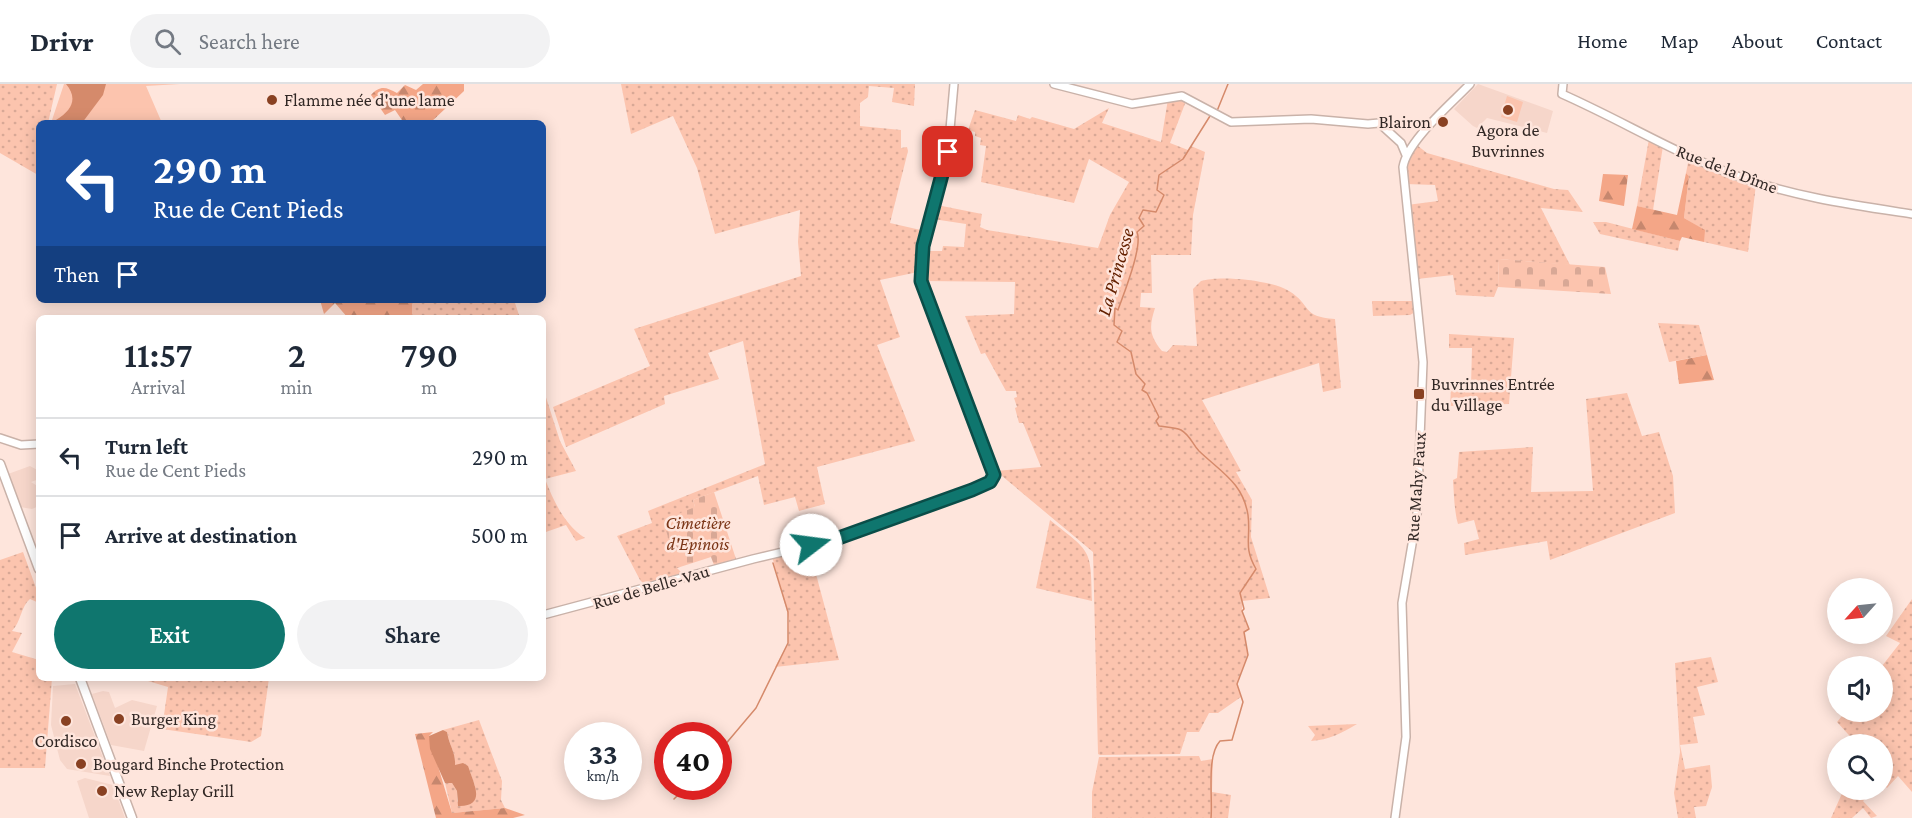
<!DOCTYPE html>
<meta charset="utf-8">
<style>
body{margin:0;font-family:"Crimson Pro",serif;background:#f2f2f3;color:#1f2937;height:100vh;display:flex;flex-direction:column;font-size:22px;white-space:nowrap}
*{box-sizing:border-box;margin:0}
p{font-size:20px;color:#747a83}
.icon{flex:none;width:33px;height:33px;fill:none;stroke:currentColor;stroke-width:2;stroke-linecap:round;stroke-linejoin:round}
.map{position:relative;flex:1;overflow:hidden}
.side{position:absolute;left:36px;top:231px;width:510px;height:366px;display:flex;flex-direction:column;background:#fff;border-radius:9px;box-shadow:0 3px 15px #0003}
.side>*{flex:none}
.hud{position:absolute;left:36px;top:36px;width:510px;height:183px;border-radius:9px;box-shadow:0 3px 15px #0003;background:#1a4fa0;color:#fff;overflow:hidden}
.needle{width:39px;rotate:243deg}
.buttons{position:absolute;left:1827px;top:494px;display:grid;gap:12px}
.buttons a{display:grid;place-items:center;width:66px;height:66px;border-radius:50%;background:#fff;box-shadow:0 3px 15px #0003;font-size:30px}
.speed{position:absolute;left:564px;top:638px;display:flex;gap:12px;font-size:30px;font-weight:700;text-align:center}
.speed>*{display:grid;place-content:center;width:78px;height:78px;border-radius:50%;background:#fff;box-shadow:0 3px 15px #0003;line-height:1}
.speed small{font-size:15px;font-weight:400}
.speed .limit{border:9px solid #d22;background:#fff;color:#111}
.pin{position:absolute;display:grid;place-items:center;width:51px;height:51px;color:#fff;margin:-26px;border-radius:12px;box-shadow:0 3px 9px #0006}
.me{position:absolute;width:66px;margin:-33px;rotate:75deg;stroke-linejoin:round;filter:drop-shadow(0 0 4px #0008)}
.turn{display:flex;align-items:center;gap:21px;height:126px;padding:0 18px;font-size:27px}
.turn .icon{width:78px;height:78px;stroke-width:2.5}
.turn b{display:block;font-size:42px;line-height:51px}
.then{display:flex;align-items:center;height:57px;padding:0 18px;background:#0003;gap:12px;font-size:22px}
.eta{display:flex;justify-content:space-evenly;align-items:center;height:102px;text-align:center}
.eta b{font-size:36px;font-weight:600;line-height:42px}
.action{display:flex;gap:12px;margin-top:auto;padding:12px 18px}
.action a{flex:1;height:69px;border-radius:36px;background:#0f766e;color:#fff;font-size:24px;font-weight:600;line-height:69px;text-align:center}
.action a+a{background:#f2f2f3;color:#1f2937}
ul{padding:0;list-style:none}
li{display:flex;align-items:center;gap:18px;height:78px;padding:0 18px;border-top:2px solid #e0e1e3}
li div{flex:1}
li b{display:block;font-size:22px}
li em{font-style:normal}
header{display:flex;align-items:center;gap:36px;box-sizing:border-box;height:84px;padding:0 30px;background:#fff;border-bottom:2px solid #e0e1e3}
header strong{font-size:28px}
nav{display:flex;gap:33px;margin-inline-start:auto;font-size:21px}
.search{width:420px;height:54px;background:#f2f2f3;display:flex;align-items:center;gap:15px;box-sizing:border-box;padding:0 21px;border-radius:33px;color:#747a83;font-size:22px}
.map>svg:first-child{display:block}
.built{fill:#f6d6ca}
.grass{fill:url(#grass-dots)}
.forest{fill:url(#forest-firs)}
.cemetery{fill:url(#cemetery-stones)}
.green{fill:#fcc4ae}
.water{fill:#d58a6b}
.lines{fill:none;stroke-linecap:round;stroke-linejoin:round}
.stream{stroke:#d58a6b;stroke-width:1.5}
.minor-casing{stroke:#c9b2a9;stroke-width:10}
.major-casing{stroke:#c9b2a9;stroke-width:11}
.minor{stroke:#fff;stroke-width:7}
.major{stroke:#fff;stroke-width:8}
.route-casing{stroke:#0a4d48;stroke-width:15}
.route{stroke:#0f766e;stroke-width:10}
.poi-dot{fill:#894122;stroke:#fee5dc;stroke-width:2}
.labels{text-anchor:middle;stroke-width:5;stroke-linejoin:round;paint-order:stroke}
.poi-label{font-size:18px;fill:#312724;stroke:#fee5dc;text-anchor:start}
.street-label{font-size:18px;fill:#312724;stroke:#fee5dc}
.park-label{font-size:18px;font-style:italic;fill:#7b3516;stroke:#fee5dc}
.water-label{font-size:20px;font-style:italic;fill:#642000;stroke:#fee5dc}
</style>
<header>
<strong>Drivr</strong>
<div class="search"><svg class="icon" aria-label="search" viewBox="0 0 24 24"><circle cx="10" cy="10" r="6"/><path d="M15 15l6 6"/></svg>Search here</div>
<nav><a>Home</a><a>Map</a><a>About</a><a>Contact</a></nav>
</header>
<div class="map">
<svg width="1912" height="734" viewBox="0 0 1912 734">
<defs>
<pattern id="grass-dots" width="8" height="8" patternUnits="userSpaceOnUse" patternTransform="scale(1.5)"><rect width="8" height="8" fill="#fcc4ae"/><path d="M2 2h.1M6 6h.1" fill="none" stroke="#d8a896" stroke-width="1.8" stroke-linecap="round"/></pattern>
<pattern id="forest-firs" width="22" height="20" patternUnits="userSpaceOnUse" patternTransform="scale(1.5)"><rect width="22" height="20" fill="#f4a687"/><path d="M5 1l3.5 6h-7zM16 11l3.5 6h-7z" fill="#c6876e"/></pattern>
<pattern id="cemetery-stones" width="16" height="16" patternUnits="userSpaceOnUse" patternTransform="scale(1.5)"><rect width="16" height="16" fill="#fcc4ae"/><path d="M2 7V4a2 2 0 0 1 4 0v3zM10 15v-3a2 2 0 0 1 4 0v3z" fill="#d8a896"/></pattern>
</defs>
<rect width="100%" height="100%" fill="#fee5dc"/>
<!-- built -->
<path class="built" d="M1478 0 1553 27 1547 49 1487 34 1477 44 1473 42 1454 25Z
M30 382 39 387V395L31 398 39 403V422L32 425 20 423 8 390Z
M75 600 110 692 67 685 60 676 51 641 53 602Z
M103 607 109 608 115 624 132 616 157 622 144 667 111 661 92 610Z
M85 694 113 701 125 734H89L77 697Z"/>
<!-- grass -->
<path class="grass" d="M0 0H57L48 39H39L38 91 0 69Z
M621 0H915L914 22 892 18 894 4 869 2 868 13 860 19V42L901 46V64L907 63 908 67 890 139 925 147 918 188 880 196 900 253 877 261 915 357 817 383 825 420 799 427 795 413 764 421 758 392 693 416 695 423 677 484 682 489 645 501 640 496 617 452 652 439 648 427 765 380 743 257 708 269 719 295 664 312 665 320 566 363 553 323 650 282 634 245 801 192 798 158 800 126 715 150 697 84 673 32 631 50Z
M1179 14 1186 17 1170 59 1188 66 1191 62 1205 68 1193 131 1191 171H1151L1152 209H1141L1140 223 1155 224C1149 243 1149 251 1162 267L1167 268 1173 261 1197 262 1193 205 1201 197C1219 191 1272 196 1289 207 1312 221 1301 233 1335 235L1341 304 1323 308 1319 279 1202 316 1241 387 1236 388 1252 416 1251 453 1270 514 1242 517V527L1249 545 1244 548 1248 571 1237 600 1241 613 1218 629H1209L1199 648H1187L1180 670 1100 671 1098 670 1093 468 996 387 1041 383 1023 339H1019L1015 324 1017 323 1014 314 1017 313 1016 307H1006L985 269 981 270 965 232 1014 230 1015 198 924 197 926 167H942L943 162 964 163 966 140 933 135 937 121 982 130 980 143 987 146 1098 164 1110 131 1129 98 1089 75 1074 119 981 98 986 62 980 61 981 54 975 52V48L968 46 975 26 1016 37 1018 31 1030 35 1032 33 1074 45 1109 24 1102 39 1161 58 1168 15Z
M1649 55 1663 62 1653 126 1637 122Z
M1418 62 1427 69 1554 105 1568 106 1583 128 1541 124 1570 181 1499 175 1498 203 1494 213 1456 211 1453 191 1417 195 1407 121 1438 117 1435 101 1405 100 1409 76Z
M1689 74 1756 100 1748 168 1704 158V146L1684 134 1689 92 1686 89Z
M1593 138H1606L1680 157 1678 167 1600 150Z
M412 216H514L520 234H412Z
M1372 217H1416L1417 227 1410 231 1373 232Z
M1658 239 1699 241 1707 271 1669 278Z
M1449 250 1514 254 1509 320 1450 322 1451 304 1471 302 1472 264H1449Z
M543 304 560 357 576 387 545 395C554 418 564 440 585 454L576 457 566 441 543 449Z
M1627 309 1642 352 1659 348 1673 392 1675 429 1550 476 1547 457 1465 471 1464 459 1479 455 1474 436 1458 440C1454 426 1454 409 1453 396L1457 394 1459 368 1533 363 1531 408 1593 407 1586 315Z
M1050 436C1091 469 1091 463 1092 517L1036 504Z
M809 464 839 576 775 583 788 559 789 535 772 472Z
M23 468 39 512V519L30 515C21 522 21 538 12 547L22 549 12 568 39 576V594H52L45 684H0V476Z
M1912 515V708L1898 692 1887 704 1883 700 1882 660H1857L1837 638 1846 627H1882V582L1900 559 1886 552Z
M1711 573 1718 598 1697 603 1705 631 1693 633 1698 659 1680 661 1685 685 1710 681 1712 703 1706 722 1694 723 1696 734H1678L1674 709 1680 668 1675 579Z
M138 594H269L261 652 251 658 162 645 168 603Z
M479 636 502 697 501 716 505 724 452 729 445 699H452L457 707V718L475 702 470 688 455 682C456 669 449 661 447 648L443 646Z
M1357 640C1342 649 1329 656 1311 657L1315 651 1308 642Z
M1199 672 1201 677 1213 675 1212 708 1231 711 1228 734H1092V708L1099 673Z
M1844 705H1876L1863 717 1877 732 1871 734 1863 724 1852 734H1831Z"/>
<!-- forest -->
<path class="forest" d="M423 0H464V7L430 39H404L395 26 385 31 371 11C380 1 386 3 397 9L405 1 416 6Z
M1686 89 1689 92 1684 134 1705 146 1704 158 1682 153 1680 157 1632 145 1637 122 1677 131Z
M1603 90 1628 91 1624 122 1599 117Z
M320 216H412V234H348L335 219 324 230Z
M1707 271 1714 296 1679 300 1676 277Z
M433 648 429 652 452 729 505 724 525 731 513 734H436L415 650Z"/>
<!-- cemetery -->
<path class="cemetery" d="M1499 175 1605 183 1611 210 1498 203Z
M714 408 736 475 714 481 711 473 677 484 663 436 695 423 693 416Z"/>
<!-- green -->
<path class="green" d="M64 0H180L146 2 162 39H51Z
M1507 12 1523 18 1517 38 1501 33Z"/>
<!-- water -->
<path class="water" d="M66 0H106L103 11 82 39H57L56 36C74 25 77 13 66 0Z
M443 646 447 648C449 661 456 669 455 681L463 679 468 682C474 700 487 723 458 722L457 707 452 699H445L430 665 429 652Z"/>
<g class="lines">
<!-- stream -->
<path class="stream" d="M1217 27 1228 0
M1210 32 1183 75 1159 91 1157 106 1164 111 1156 128 1143 126 1139 134 1144 142 1137 148C1143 162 1124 209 1118 226L1115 224 1114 241 1122 247 1117 258 1131 268 1136 290 1145 300 1142 306 1147 309 1159 333 1156 337 1159 342C1166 343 1175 343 1181 346 1191 352 1192 360 1199 367 1221 388 1243 399 1248 431 1251 455 1243 462 1256 485L1240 509 1244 525 1242 527 1249 545 1244 548 1248 571 1237 600 1243 618 1232 656 1220 657C1206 672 1213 714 1211 734
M718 669 756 624 788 559V528L773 479
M674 715 687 702"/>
<!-- minor casing -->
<g class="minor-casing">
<path id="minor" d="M1054 0 1132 20 1182 12 1231 38 1311 35 1368 40 1379 39 1401 59 1406 71
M1563 0 1562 10C1621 36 1676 70 1737 92 1794 113 1853 121 1912 130
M0 354 21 361 39 360
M543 531 753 475 833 456 990 398 994 391 921 196 923 162 948 68 954 0
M1395 734 1406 653 1402 519 1417 431 1423 278 1403 83C1407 57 1451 20 1470 0"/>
</g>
<!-- major casing -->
<g class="major-casing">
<path id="major" d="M0 380 39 485
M80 594 132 734"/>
</g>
<!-- minor -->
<use href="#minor" class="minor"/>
<!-- major -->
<use href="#major" class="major"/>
</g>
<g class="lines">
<!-- route casing -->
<g class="route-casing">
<path id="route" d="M811 461 833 456 972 406 990 398 994 391 921 197 923 162 948 68"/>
</g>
<!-- route -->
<use href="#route" class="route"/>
</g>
<!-- markers -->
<g class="poi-dot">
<circle cx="272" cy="16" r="6"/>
<circle cx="1508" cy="26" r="6"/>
<circle cx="1443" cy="38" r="6"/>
<rect x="1413" y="304" width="12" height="12" rx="3"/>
<circle cx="119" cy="635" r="6"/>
<circle cx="66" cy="637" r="6"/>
<circle cx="81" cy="680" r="6"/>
<circle cx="102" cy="707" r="6"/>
</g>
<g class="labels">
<!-- poi labels -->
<g class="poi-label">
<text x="284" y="22">Flamme née d'une lame</text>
<text x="1431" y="44" text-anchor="end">Blairon</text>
<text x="1508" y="52" text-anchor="middle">Agora de<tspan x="1508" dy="21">Buvrinnes</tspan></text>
<text x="1431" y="306">Buvrinnes Entrée<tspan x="1431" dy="21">du Village</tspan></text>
<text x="131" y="641">Burger King</text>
<text x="66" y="663" text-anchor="middle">Cordisco</text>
<text x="93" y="686">Bougard Binche Protection</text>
<text x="114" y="713">New Replay Grill</text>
</g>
<!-- street labels -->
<g class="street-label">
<text transform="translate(1727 85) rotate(21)" y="6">Rue de la Dîme</text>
<text transform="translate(1416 403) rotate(-86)" y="6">Rue Mahy Faux</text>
<text transform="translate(651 503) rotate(-16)" y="6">Rue de Belle-Vau</text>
</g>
<!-- park labels -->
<g class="park-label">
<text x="698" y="445">Cimetière<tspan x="698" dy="21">d'Epinois</tspan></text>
</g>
<!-- water labels -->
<g class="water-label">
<text transform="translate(1115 188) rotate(-74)" y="7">La Princesse</text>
</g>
</g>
</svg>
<div class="buttons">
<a><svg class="needle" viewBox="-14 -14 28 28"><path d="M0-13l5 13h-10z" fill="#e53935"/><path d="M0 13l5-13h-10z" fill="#747a83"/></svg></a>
<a><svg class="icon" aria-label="sound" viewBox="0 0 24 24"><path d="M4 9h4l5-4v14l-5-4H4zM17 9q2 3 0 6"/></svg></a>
<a><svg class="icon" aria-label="search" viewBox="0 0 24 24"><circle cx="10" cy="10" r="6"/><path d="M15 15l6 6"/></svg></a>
</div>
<div class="speed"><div>33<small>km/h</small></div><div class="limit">40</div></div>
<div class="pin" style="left:948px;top:68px;background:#d93025"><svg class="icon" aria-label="arrive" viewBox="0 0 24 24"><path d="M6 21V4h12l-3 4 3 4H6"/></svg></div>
<svg class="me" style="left:811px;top:461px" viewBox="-20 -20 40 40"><circle r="19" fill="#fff"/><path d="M0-13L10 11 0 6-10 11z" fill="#0f766e"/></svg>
<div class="hud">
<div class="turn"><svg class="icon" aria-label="left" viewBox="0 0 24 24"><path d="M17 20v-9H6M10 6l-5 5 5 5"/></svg><div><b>290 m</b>Rue de Cent Pieds</div></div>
<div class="then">Then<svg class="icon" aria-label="arrive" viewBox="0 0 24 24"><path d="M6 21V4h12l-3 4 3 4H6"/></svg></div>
</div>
<section class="side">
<div class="eta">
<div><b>11:57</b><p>Arrival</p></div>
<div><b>2</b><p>min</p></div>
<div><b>790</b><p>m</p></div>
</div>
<ul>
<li><svg class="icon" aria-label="left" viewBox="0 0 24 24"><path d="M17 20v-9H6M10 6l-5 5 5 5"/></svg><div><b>Turn left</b><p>Rue de Cent Pieds</p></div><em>290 m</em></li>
<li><svg class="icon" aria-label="arrive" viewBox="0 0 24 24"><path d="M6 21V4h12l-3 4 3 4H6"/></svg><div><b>Arrive at destination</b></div><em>500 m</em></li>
</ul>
<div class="action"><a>Exit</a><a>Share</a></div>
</section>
</div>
